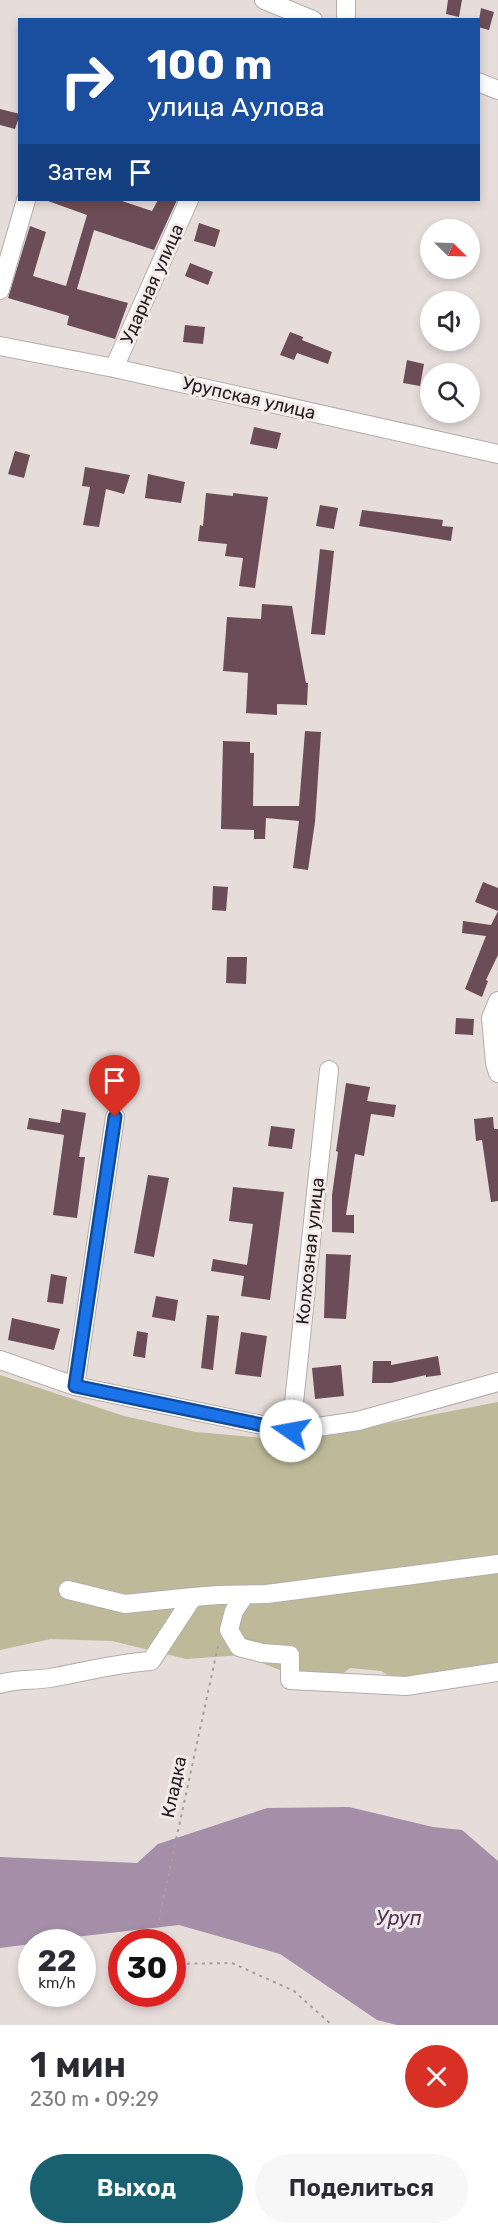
<!DOCTYPE html>
<html lang="ru">
<meta charset="utf-8">
<style>
body{margin:0;font-family:Rubik,sans-serif;background:#f7f7f7;color:#2b2b33;height:100vh;display:flex;flex-direction:column;font-size:22px;white-space:nowrap}
*{box-sizing:border-box;margin:0}
p{font-size:20px;color:#7c7c81}
.icon{flex:none;width:33px;height:33px;fill:none;stroke:currentColor;stroke-width:2;stroke-linecap:round;stroke-linejoin:round}
.map{position:relative;height:2025px;overflow:hidden}
.side{display:flex;flex-direction:column;background:#fff;flex:1}
.side>*{flex:none}
.hud{position:absolute;left:18px;top:18px;width:462px;height:183px;border-radius:0px;box-shadow:0 3px 9px #0003;background:#1a4fa0;color:#fff;overflow:hidden}
.needle{width:39px;rotate:113deg}
.buttons{position:absolute;left:420px;top:219px;display:grid;gap:12px}
.buttons a{display:grid;place-items:center;width:60px;height:60px;border-radius:50%;background:#fff;box-shadow:0 3px 9px #0003;font-size:30px}
.speed{position:absolute;left:18px;top:1929px;display:flex;gap:12px;font-size:30px;font-weight:700;text-align:center}
.speed>*{display:grid;place-content:center;width:78px;height:78px;border-radius:50%;background:#fff;box-shadow:0 3px 9px #0003;line-height:1}
.speed small{font-size:15px;font-weight:400}
.speed .limit{border:9px solid #d22;background:#fff;color:#111}
.pin{position:absolute;display:grid;place-items:center;width:51px;height:51px;color:#fff;margin:-62px -26px;border-radius:50% 50% 50% 0;rotate:-45deg;box-shadow:0 0 6px #0007}
.pin .icon{rotate:45deg}
.me{position:absolute;width:66px;margin:-33px;rotate:282deg;stroke-linejoin:round;filter:drop-shadow(0 0 4px #0008)}
.turn{display:flex;align-items:center;gap:21px;height:126px;padding:0 30px;font-size:27px}
.turn .icon{width:78px;height:78px;stroke-width:2.5}
.turn b{display:block;font-size:42px;line-height:51px}
.then{display:flex;align-items:center;height:57px;padding:0 30px;background:#0003;gap:12px;font-size:22px}
.round{display:grid;place-items:center;flex:none;width:63px;height:63px;border-radius:32px;background:#f7f7f7}
.headline{display:flex;align-items:center;justify-content:space-between;height:102px;padding:0 30px}
h1{font-size:36px;font-weight:600;line-height:45px}
.cta{display:flex;gap:12px;margin-top:auto;padding:12px 30px}
.cta a{flex:1;height:69px;border-radius:36px;background:#196171;color:#fff;font-size:24px;font-weight:600;line-height:69px;text-align:center}
.cta a+a{background:#f7f7f7;color:#2b2b33}
.map>svg:first-child{display:block}
.green{fill:#beba99}
.water{fill:#a48ea8}
.building{fill:#6c4c57}
.lines{fill:none;stroke-linecap:round;stroke-linejoin:round}
.minor-casing{stroke:#b4acaa;stroke-width:20}
.path{stroke:#a69f9d;stroke-width:2;stroke-dasharray:3 4.5;stroke-linecap:butt}
.minor{stroke:#fff;stroke-width:18}
.route-casing{stroke:#114b97;stroke-width:15}
.route{stroke:#1a73e8;stroke-width:10}
.labels{text-anchor:middle;stroke-width:6;stroke-linejoin:round;paint-order:stroke}
.street-label{font-size:18px;fill:#23201f;stroke:#f4eae9}
.water-label{font-size:20px;font-style:italic;fill:#533359;stroke:#f4eae9}
</style>
<div class="map">
<svg width="498" height="2025" viewBox="0 0 498 2025">
<rect width="100%" height="100%" fill="#e6dddb"/>
<!-- green -->
<path class="green" d="M0 1375 124 1416 196 1432 297 1441 498 1402V1667L406 1686 381 1671 350 1668 325 1688 242 1655 186 1659 112 1641 51 1639 0 1650Z"/>
<!-- water -->
<path class="water" d="M349 1807 433 1827 462 1830 498 1861V2025H397L377 2020 280 1954 179 1925 32 1942 31 1944 0 1948V1857L137 1863 158 1844 267 1808Z"/>
<!-- building -->
<path class="building" d="M448 0H462L459 17 446 14Z
M481 8 494 12 489 30 478 27Z
M0 109 20 114 15 129 0 125Z
M48 200H119L152 211 158 200H177L154 250 94 230 77 289 128 303 115 339 67 325 69 316 8 298 30 226 46 232 33 276 66 286 87 215 48 201Z
M199 223 220 230 215 247 194 241Z
M190 263 213 272 208 285 185 276Z
M185 325 205 327 203 344 183 342Z
M290 332 303 337 302 340 332 352 328 364 297 353 294 360 280 355Z
M407 360 424 364 420 386 403 383Z
M254 427 281 433 277 449 250 444Z
M15 451 30 455 24 478 8 474Z
M85 467 130 475 124 494 106 489 99 527 83 525 90 487 82 486Z
M148 474 185 482 181 503 145 498Z
M206 493 233 496V493L268 497 255 588 239 586 243 558 225 556 227 544 198 541 200 525 203 526Z
M320 505 338 508 334 529 316 526Z
M362 510 443 520 442 526 453 527 451 541 359 526Z
M320 549 334 551 325 635 311 634Z
M262 604 292 606 306 683H308L307 705 277 704V715L246 713 248 673 223 671 227 617 261 619Z
M305 731 321 732 315 822 308 870 293 868 299 821 266 818 265 839H254V830L221 829 223 741 250 742V753H254L253 806H299Z
M483 882 498 888V955L486 980 488 981 482 997 465 989 486 936 462 933 463 921 491 925 498 911 475 902Z
M213 886 228 887 226 911 212 910Z
M227 957H247L246 984 226 983Z
M456 1018 474 1019 473 1035 455 1034Z
M346 1083 370 1087 367 1101 396 1105 394 1117 371 1114 364 1156 355 1154 346 1215H354V1233L332 1232V1195L338 1152 336 1151Z
M62 1109 86 1113 79 1157H85L77 1218 53 1215 64 1135 27 1129 29 1118 60 1123Z
M493 1117 494 1129H498V1201L491 1202 482 1140 476 1141 474 1119Z
M271 1126 295 1129 292 1149 268 1146Z
M148 1175 169 1178 154 1257 134 1253Z
M233 1187 284 1192 270 1300 241 1296 244 1276 211 1271 213 1259 247 1265 253 1224 229 1221Z
M326 1254 351 1255 346 1319 324 1318Z
M51 1274 67 1277 63 1304 47 1302Z
M156 1296 178 1300 175 1321 152 1317Z
M207 1315 219 1316 213 1370 201 1368Z
M12 1318 60 1329 54 1350 8 1340Z
M137 1331 148 1333 145 1358 133 1356Z
M241 1332 267 1336 261 1377 235 1374Z
M438 1356 441 1375 426 1377V1375L391 1383H372L373 1361H391V1365Z
M341 1365 344 1396 315 1399 312 1368Z"/>
<g class="lines">
<!-- minor casing -->
<g class="minor-casing">
<path id="minor" d="M264 0 313 20
M346 0V20
M478 82 498 90
M0 290 26 200
M0 346 114 368 498 454
M114 368 189 200
M498 1001 491 1018 495 1063 498 1073
M0 1360 75 1386 291 1431 358 1421 498 1382
M75 1386 115 1117
M291 1431 329 1070
M68 1590 125 1604 193 1597
M245 1595 234 1611 229 1630 239 1647 262 1653 290 1655V1680L406 1686 498 1672
M0 1684C18 1678 32 1681 50 1678 84 1672 117 1663 151 1661L193 1597 219 1595 267 1594 498 1564"/>
</g>
<!-- path -->
<path class="path" d="M154 1942 218 1646
M172 1964 232 1963 294 1991 332 2025"/>
<!-- minor -->
<use href="#minor" class="minor"/>
</g>
<g class="lines">
<!-- route casing -->
<g class="route-casing">
<path id="route" d="M115 1117 75 1386 291 1431"/>
</g>
<!-- route -->
<use href="#route" class="route"/>
</g>
<g class="labels">
<!-- street labels -->
<g class="street-label">
<text transform="translate(152 284) rotate(-66)" y="6">Ударная улица</text>
<text transform="translate(249 398) rotate(13)" y="6">Урупская улица</text>
<text transform="translate(310 1251) rotate(-84)" y="6">Колхозная улица</text>
<text transform="translate(174 1787) rotate(-78)" y="6">Кладка</text>
</g>
<!-- water labels -->
<g class="water-label">
<text x="399" y="1925">Уруп</text>
</g>
</g>
</svg>
<div class="buttons">
<a><svg class="needle" viewBox="-14 -14 28 28"><path d="M0-13l5 13h-10z" fill="#e53935"/><path d="M0 13l5-13h-10z" fill="#7c7c81"/></svg></a>
<a><svg class="icon" aria-label="sound" viewBox="0 0 24 24"><path d="M4 9h4l5-4v14l-5-4H4zM17 9q2 3 0 6"/></svg></a>
<a><svg class="icon" aria-label="search" viewBox="0 0 24 24"><circle cx="10" cy="10" r="6"/><path d="M15 15l6 6"/></svg></a>
</div>
<div class="speed"><div>22<small>km/h</small></div><div class="limit">30</div></div>
<div class="pin" style="left:115px;top:1117px;background:#d93025"><svg class="icon" aria-label="arrive" viewBox="0 0 24 24"><path d="M6 21V4h12l-3 4 3 4H6"/></svg></div>
<svg class="me" style="left:291px;top:1431px" viewBox="-20 -20 40 40"><circle r="19" fill="#fff"/><path d="M0-13L10 11 0 6-10 11z" fill="#1a73e8"/></svg>
<div class="hud">
<div class="turn"><svg class="icon" aria-label="right" viewBox="0 0 24 24"><path d="M7 20v-9h11M14 6l5 5-5 5"/></svg><div><b>100 m</b>улица Аулова</div></div>
<div class="then">Затем<svg class="icon" aria-label="arrive" viewBox="0 0 24 24"><path d="M6 21V4h12l-3 4 3 4H6"/></svg></div>
</div>
</div>
<section class="side">
<div class="headline"><div><h1>1 мин</h1><p>230 m · 09:29</p></div><a class="round" style="background:#d93025;color:#fff"><svg class="icon" aria-label="close" viewBox="0 0 24 24"><path d="M6 6l12 12M18 6L6 18"/></svg></a></div>
<div class="cta"><a>Выход</a><a>Поделиться</a></div>
</section>
